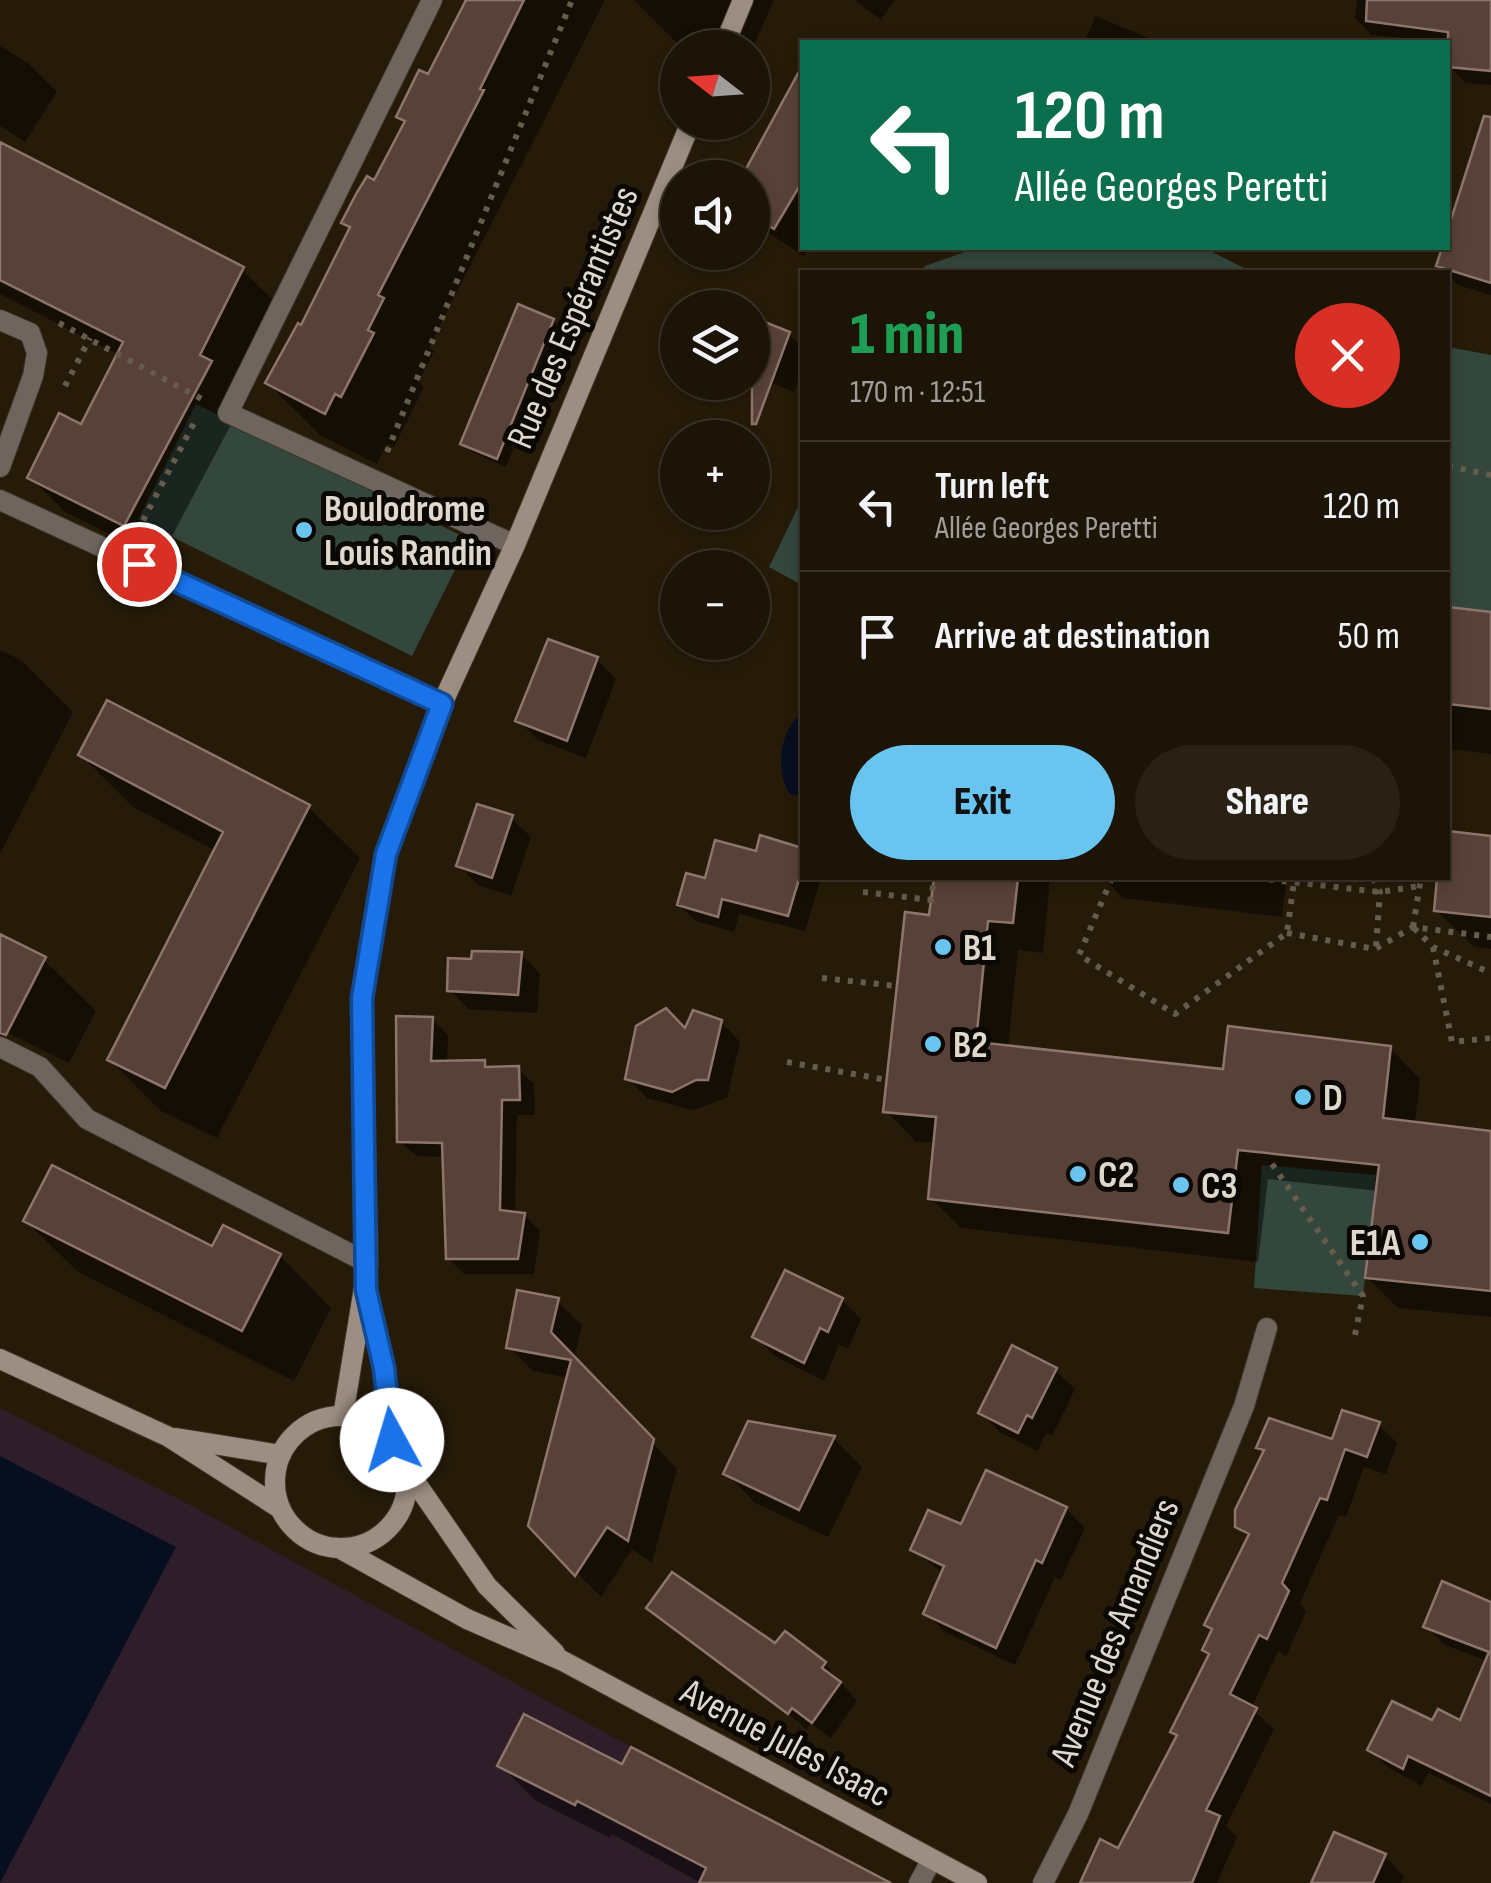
<!DOCTYPE html>
<meta charset="utf-8">
<style>
body{margin:0;font-family:"Sofia Sans Condensed",sans-serif;background:#292114;color:#f1f3f6;height:100vh;display:flex;flex-direction:column;font-size:38px;white-space:nowrap}
*{box-sizing:border-box;margin:0}
p{font-size:32px;color:#a09e9b}
.icon{flex:none;width:55px;height:55px;fill:none;stroke:currentColor;stroke-width:2;stroke-linecap:round;stroke-linejoin:round}
.map{position:relative;flex:1;overflow:hidden}
.side{position:absolute;left:800px;top:270px;width:650px;height:610px;display:flex;flex-direction:column;background:#1c1406;border-radius:0px;box-shadow:0 5px 15px #0003,0 0 0 2px #3a3328}
.side>*{flex:none}
.hud{position:absolute;left:800px;top:40px;width:650px;height:210px;border-radius:0px;box-shadow:0 5px 15px #0003,0 0 0 2px #3a3328;background:#0b6e4f;color:#fff;overflow:hidden}
.needle{width:65px;rotate:287deg}
.buttons{position:absolute;left:660px;top:30px;display:grid;gap:20px}
.buttons a{display:grid;place-items:center;width:110px;height:110px;border-radius:50%;background:#1c1406;box-shadow:0 5px 15px #0003,0 0 0 2px #3a3328;font-size:50px}
.pin{position:absolute;display:grid;place-items:center;width:85px;height:85px;color:#fff;margin:-42px;border:5px solid #fff;border-radius:50%;box-shadow:0 2px 10px #0007}
.me{position:absolute;width:110px;margin:-55px;rotate:354deg;stroke-linejoin:round;filter:drop-shadow(0 0 8px #0008)}
.turn{display:flex;align-items:center;gap:35px;height:210px;padding:0 50px;font-size:45px}
.turn .icon{width:130px;height:130px;stroke-width:2.5}
.turn b{display:block;font-size:70px;line-height:85px}
.round{display:grid;place-items:center;flex:none;width:105px;height:105px;border-radius:52px;background:#292114}
.headline{display:flex;align-items:center;justify-content:space-between;height:170px;padding:0 50px}
h1{font-size:60px;font-weight:800;line-height:75px;color:#1e9e55}
.action{display:flex;gap:20px;margin-top:auto;padding:20px 50px}
.action a{flex:1;height:115px;border-radius:60px;background:#69c4f0;color:#111;font-size:40px;font-weight:800;line-height:115px;text-align:center}
.action a+a{background:#292114;color:#f1f3f6}
ul{padding:0;list-style:none}
li{display:flex;align-items:center;gap:30px;height:130px;padding:0 50px;border-top:2px solid #3a3328}
li div{flex:1}
li b{display:block;font-size:38px}
li em{font-style:normal}
.map>svg:first-child{display:block}
.industrial{fill:#2e1e29}
.green{fill:#34473d}
.water{fill:#060e20}
.shadow{fill:#0007}
.building{fill:#584138;stroke:#8e756b;stroke-width:2.5}
.lines{fill:none;stroke-linecap:round;stroke-linejoin:round}
.lane-casing{stroke:#403524;stroke-width:22}
.street-casing{stroke:#403524;stroke-width:22}
.secondary-casing{stroke:#403524;stroke-width:22}
.path{stroke:#665c4c;stroke-width:6;stroke-dasharray:5 8;stroke-linecap:butt}
.lane{stroke:#6e655e;stroke-width:20}
.street{stroke:#6e655e;stroke-width:20}
.secondary{stroke:#9c8e82;stroke-width:20}
.route-casing{stroke:#114b97;stroke-width:25}
.route{stroke:#1a73e8;stroke-width:18}
.poi-dot{fill:#69c4f0;stroke:#0b0702;stroke-width:4}
.labels{text-anchor:middle;stroke-width:10;stroke-linejoin:round;paint-order:stroke}
.street-label{font-size:38px;fill:#dfd8cd;stroke:#0b0702}
.poi-label{font-size:38px;font-weight:bold;fill:#dfd8cd;stroke:#0b0702;text-anchor:start}
</style>
<div class="map">
<svg width="1491" height="1883" viewBox="0 0 1491 1883">
<rect width="100%" height="100%" fill="#261b08"/>
<!-- industrial -->
<path class="industrial" d="M0 1408 190 1505 631 1747 893 1883H0Z"/>
<!-- green -->
<path class="green" d="M976 248H1204L1252 272H921L925 266Z
M1448 347 1491 355V612L1448 607Z
M196 404 470 540 412 656 138 520Z
M802 499V585L769 567Z
M1262 1165 1376 1175 1363 1296 1254 1288Z"/>
<!-- water -->
<path class="water" d="M802 715V793L792 796C774 778 779 726 802 715Z
M0 1456 176 1547 0 1883Z"/>
<!-- shadow -->
<path class="shadow" d="M468 0H605L429 347 434 351 419 382 424 387 394 447 387 444 377 464 320 435 268 383 302 328 351 229 344 222 375 184 406 124 399 116 429 78Z
M634 0H774L752 50 682 48Z
M854 0H895L881 20Z
M1357 0H1491V85L1466 83 1449 66 1448 42 1372 35 1355 18Z
M1096 16 1158 42H1084Z
M0 46 28 63 57 92 25 142 0 126Z
M792 91 802 97V248H809L804 256 752 223V178Z
M1473 159 1491 167V295L1458 285 1439 265Z
M0 201 242 270 277 304 245 398 160 559 65 512 30 477 82 428 119 355 0 294Z
M553 321 562 330 506 467 472 452 463 443Z
M789 334 802 348V370L794 392 757 377 751 392 721 382H752Z
M1448 610 1491 615V754L1448 749Z
M0 650 21 660 73 712 0 854Z
M596 659 616 679 586 758 538 740 518 720Z
M81 755 308 807 360 858 217 1138 161 1111 110 1060 216 851 133 807Z
M511 818 531 837 511 896 478 885 459 865Z
M1448 833 1491 838V949L1474 947 1436 910 1440 878H1448Z
M762 839 802 851V878H821L805 931 739 914 734 932 696 921 679 905 758 854Z
M936 878H1050L1043 953 1018 950 1008 1048 1226 1072 1390 1048 1420 1079 1415 1124 1491 1133V1317L1398 1308 1367 1277 1378 1191 1268 1179 1258 1262 961 1228 931 1198 936 1143 916 1142 886 1111Z
M1103 878H1287L1282 917 1123 898Z
M0 936 44 960 96 1011 69 1063 0 1029Z
M521 954 540 974 537 1013 469 1009 449 990Z
M432 1019 448 1035 447 1064 518 1069 534 1084 535 1115H517L515 1214 524 1215 540 1231 534 1274H464L448 1258 445 1157 416 1156 400 1141Z
M721 1022 740 1042 727 1098 693 1110 647 1098 628 1078 686 1031Z
M26 1221 280 1256 331 1308 294 1381 78 1272Z
M842 1300 861 1319 848 1349 839 1345 824 1381 775 1356 755 1336Z
M557 1301 582 1325 574 1359 677 1469 652 1563 632 1549 601 1597 532 1527 569 1378 533 1371 509 1347Z
M1055 1370 1075 1389 1052 1436 1046 1433 1038 1451 1000 1432 981 1413Z
M1378 1424 1397 1443 1386 1474 1364 1467 1346 1517 1339 1515 1300 1603 1306 1612 1286 1656 1278 1651 1251 1708 1274 1729 1226 1826 1237 1837 1217 1883H1083L1119 1851 1179 1737 1173 1732 1211 1656 1214 1631 1207 1624 1249 1538 1238 1526 1265 1453 1259 1447 1334 1442Z
M834 1439 862 1467 828 1537 755 1503 726 1473Z
M1066 1509 1085 1528 1061 1580 1055 1577 1015 1665 945 1632 926 1613 944 1574 912 1549 962 1528Z
M1491 1605V1804L1428 1773 1422 1786 1389 1768 1370 1749 1433 1723H1461L1487 1661 1445 1645 1426 1626Z
M649 1608 825 1664 857 1701 831 1738 811 1723 807 1729Z
M500 1765 623 1768 886 1883H701L612 1834 610 1838 535 1800Z
M1385 1856 1404 1876 1401 1883H1314Z"/>
<!-- building -->
<path class="building" d="M466 0H524L480 89 484 90 378 295 384 298 368 330 374 333 341 397 335 394 325 414 265 383 298 323 301 325 350 227 341 223 356 194 367 176 374 180 405 121 396 117 419 70 428 74Z
M1367 0H1491V71L1448 67V32L1366 21Z
M802 66V182L774 229 752 216V178H741Z
M1484 116 1491 117V283L1436 266 1442 248H1448V229Z
M0 142 244 267 200 355 212 361 124 526 27 478 59 413 81 424 123 342 0 280Z
M518 304 554 319 497 459 460 444Z
M752 317 790 332 756 424H752Z
M1448 607 1491 612V709L1448 704Z
M548 639 598 657 567 741 515 721Z
M107 700 310 805 165 1088 107 1060 223 832 78 755Z
M477 804 513 815 492 878 456 866Z
M1448 831 1491 836V917L1434 911 1437 878H1448Z
M760 835 802 848V869L788 916 722 899 718 917 677 905 686 873 705 878 715 840 756 851Z
M934 878H1018L1013 923 988 921 976 1042 1223 1069 1228 1026 1391 1046 1383 1118 1491 1131V1291L1365 1278 1379 1165 1238 1150 1228 1233 928 1199 936 1117 883 1112 905 912 929 915Z
M0 934 46 957 6 1035 0 1033Z
M472 951 522 952 518 995 447 991 448 958 471 959Z
M666 1008 685 1028 693 1010 722 1020 708 1080H696L672 1092 625 1079 636 1026Z
M396 1016 433 1017 431 1061 485 1060V1067L519 1066 520 1100H502L500 1210 525 1213 518 1259H446L442 1143 397 1142Z
M52 1165 212 1246 223 1225 281 1254 242 1331 23 1221Z
M785 1270 843 1298 828 1332 820 1328 804 1363 752 1337Z
M517 1290 559 1298 551 1332 654 1439 628 1541 607 1527 575 1576 528 1526 571 1360 506 1348Z
M1012 1345 1057 1368 1032 1418 1027 1415 1018 1433 978 1413Z
M1342 1410 1380 1422 1367 1457 1345 1449 1327 1500 1320 1498 1282 1583 1289 1591 1267 1639 1259 1635 1230 1694 1257 1708 1206 1810 1220 1816 1192 1883H1080L1100 1839 1118 1848 1177 1735 1170 1732 1209 1654 1202 1650 1212 1629 1204 1625 1249 1534 1235 1527V1510L1264 1450 1256 1448 1269 1418 1332 1439Z
M748 1421 835 1436 799 1510 723 1474Z
M986 1470 1067 1507 1042 1563 1036 1560 996 1648 923 1614 944 1566 910 1550 928 1510 961 1524Z
M672 1572 775 1643 785 1631 826 1662 822 1668 841 1682 812 1723 792 1708 788 1714 646 1608Z
M1442 1581 1491 1602V1796L1408 1756 1403 1769 1367 1750 1392 1701 1432 1720 1438 1709 1460 1720 1489 1652 1423 1627Z
M524 1714 622 1764 631 1747 891 1883H699L706 1868 577 1801 575 1805 497 1766Z
M1334 1832 1386 1854 1373 1883H1311Z"/>
<g class="lines">
<!-- lane casing -->
<g class="lane-casing">
<path id="lane" d="M919 1883 931 1861"/>
</g>
<!-- street casing -->
<g class="street-casing">
<path id="street" d="M432 0 228 413 515 545
M0 320 30 333 37 353 33 376 0 467
M0 500 442 704
M0 1047 40 1067 87 1119 368 1263
M1043 1883 1078 1814 1244 1406 1267 1328"/>
</g>
<!-- secondary casing -->
<g class="secondary-casing">
<path id="secondary" d="M723 48 743 0
M368 1296 384 1368 392 1440
M0 1359 169 1437 281 1509
M343 1416 368 1263 362 998 386 854 442 704 515 545 691 122
M275 1482a66 66 0 1 1 132 0a66 66 0 1 1-132 0Z
M176 1438 281 1455
M407 1470 487 1586 555 1653
M339 1548 467 1619 563 1661 977 1883"/>
</g>
<!-- path -->
<path class="path" d="M59 323 202 399
M65 386 90 338
M387 452 572 0
M1448 466 1491 475
M137 532 196 419
M1112 878 1079 955 1175 1014 1287 933 1294 881
M1256 878 1380 892 1419 886
M1373 878 1380 892 1376 947
M863 892 931 900 934 878
M1413 927 1421 878
M1414 928 1433 947 1491 973
M1287 933 1375 949 1413 927 1491 937
M1433 947 1452 1042 1491 1038
M822 978 897 986
M787 1062 887 1080
M1272 1164 1363 1296 1355 1335"/>
<!-- lane -->
<use href="#lane" class="lane"/>
<!-- street -->
<use href="#street" class="street"/>
<!-- secondary -->
<use href="#secondary" class="secondary"/>
</g>
<g class="lines">
<!-- route casing -->
<g class="route-casing">
<path id="route" d="M139 564 442 704 386 854 362 998 366 1290 384 1368 392 1440"/>
</g>
<!-- route -->
<use href="#route" class="route"/>
</g>
<!-- markers -->
<g class="poi-dot">
<circle cx="304" cy="530" r="10"/>
<circle cx="943" cy="947" r="10"/>
<circle cx="933" cy="1044" r="10"/>
<circle cx="1303" cy="1097" r="10"/>
<circle cx="1078" cy="1174" r="10"/>
<circle cx="1181" cy="1185" r="10"/>
<circle cx="1420" cy="1242" r="10"/>
</g>
<g class="labels">
<!-- street labels -->
<g class="street-label">
<text transform="translate(572 317) rotate(-67)" y="13">Rue des Espérantistes</text>
<text transform="translate(1114 1632) rotate(-68)" y="13">Avenue des Amandiers</text>
<text transform="translate(786 1742) rotate(28)" y="13">Avenue Jules Isaac</text>
</g>
<!-- poi labels -->
<g class="poi-label">
<text x="324" y="521">Boulodrome<tspan x="324" dy="44">Louis Randin</tspan></text>
<text x="963" y="960">B1</text>
<text x="953" y="1057">B2</text>
<text x="1323" y="1110">D</text>
<text x="1098" y="1187">C2</text>
<text x="1201" y="1198">C3</text>
<text x="1400" y="1255" text-anchor="end">E1A</text>
</g>
</g>
</svg>
<div class="buttons">
<a><svg class="needle" viewBox="-14 -14 28 28"><path d="M0-13l5 13h-10z" fill="#e53935"/><path d="M0 13l5-13h-10z" fill="#a09e9b"/></svg></a>
<a><svg class="icon" aria-label="sound" viewBox="0 0 24 24"><path d="M4 9h4l5-4v14l-5-4H4zM17 9q2 3 0 6"/></svg></a>
<a><svg class="icon" aria-label="layers" viewBox="0 0 24 24"><path d="M12 4l9 5-9 5-9-5zM3 14l9 5 9-5"/></svg></a>
<a>+</a>
<a>−</a>
</div>
<div class="pin" style="left:139px;top:564px;background:#d93025"><svg class="icon" aria-label="arrive" viewBox="0 0 24 24"><path d="M6 21V4h12l-3 4 3 4H6"/></svg></div>
<svg class="me" style="left:392px;top:1440px" viewBox="-20 -20 40 40"><circle r="19" fill="#fff"/><path d="M0-13L10 11 0 6-10 11z" fill="#1a73e8"/></svg>
<div class="hud">
<div class="turn"><svg class="icon" aria-label="left" viewBox="0 0 24 24"><path d="M17 20v-9H6M10 6l-5 5 5 5"/></svg><div><b>120 m</b>Allée Georges Peretti</div></div>
</div>
<section class="side">
<div class="headline"><div><h1>1 min</h1><p>170 m · 12:51</p></div><a class="round" style="background:#d93025;color:#fff"><svg class="icon" aria-label="close" viewBox="0 0 24 24"><path d="M6 6l12 12M18 6L6 18"/></svg></a></div>
<ul>
<li><svg class="icon" aria-label="left" viewBox="0 0 24 24"><path d="M17 20v-9H6M10 6l-5 5 5 5"/></svg><div><b>Turn left</b><p>Allée Georges Peretti</p></div><em>120 m</em></li>
<li><svg class="icon" aria-label="arrive" viewBox="0 0 24 24"><path d="M6 21V4h12l-3 4 3 4H6"/></svg><div><b>Arrive at destination</b></div><em>50 m</em></li>
</ul>
<div class="action"><a>Exit</a><a>Share</a></div>
</section>
</div>
